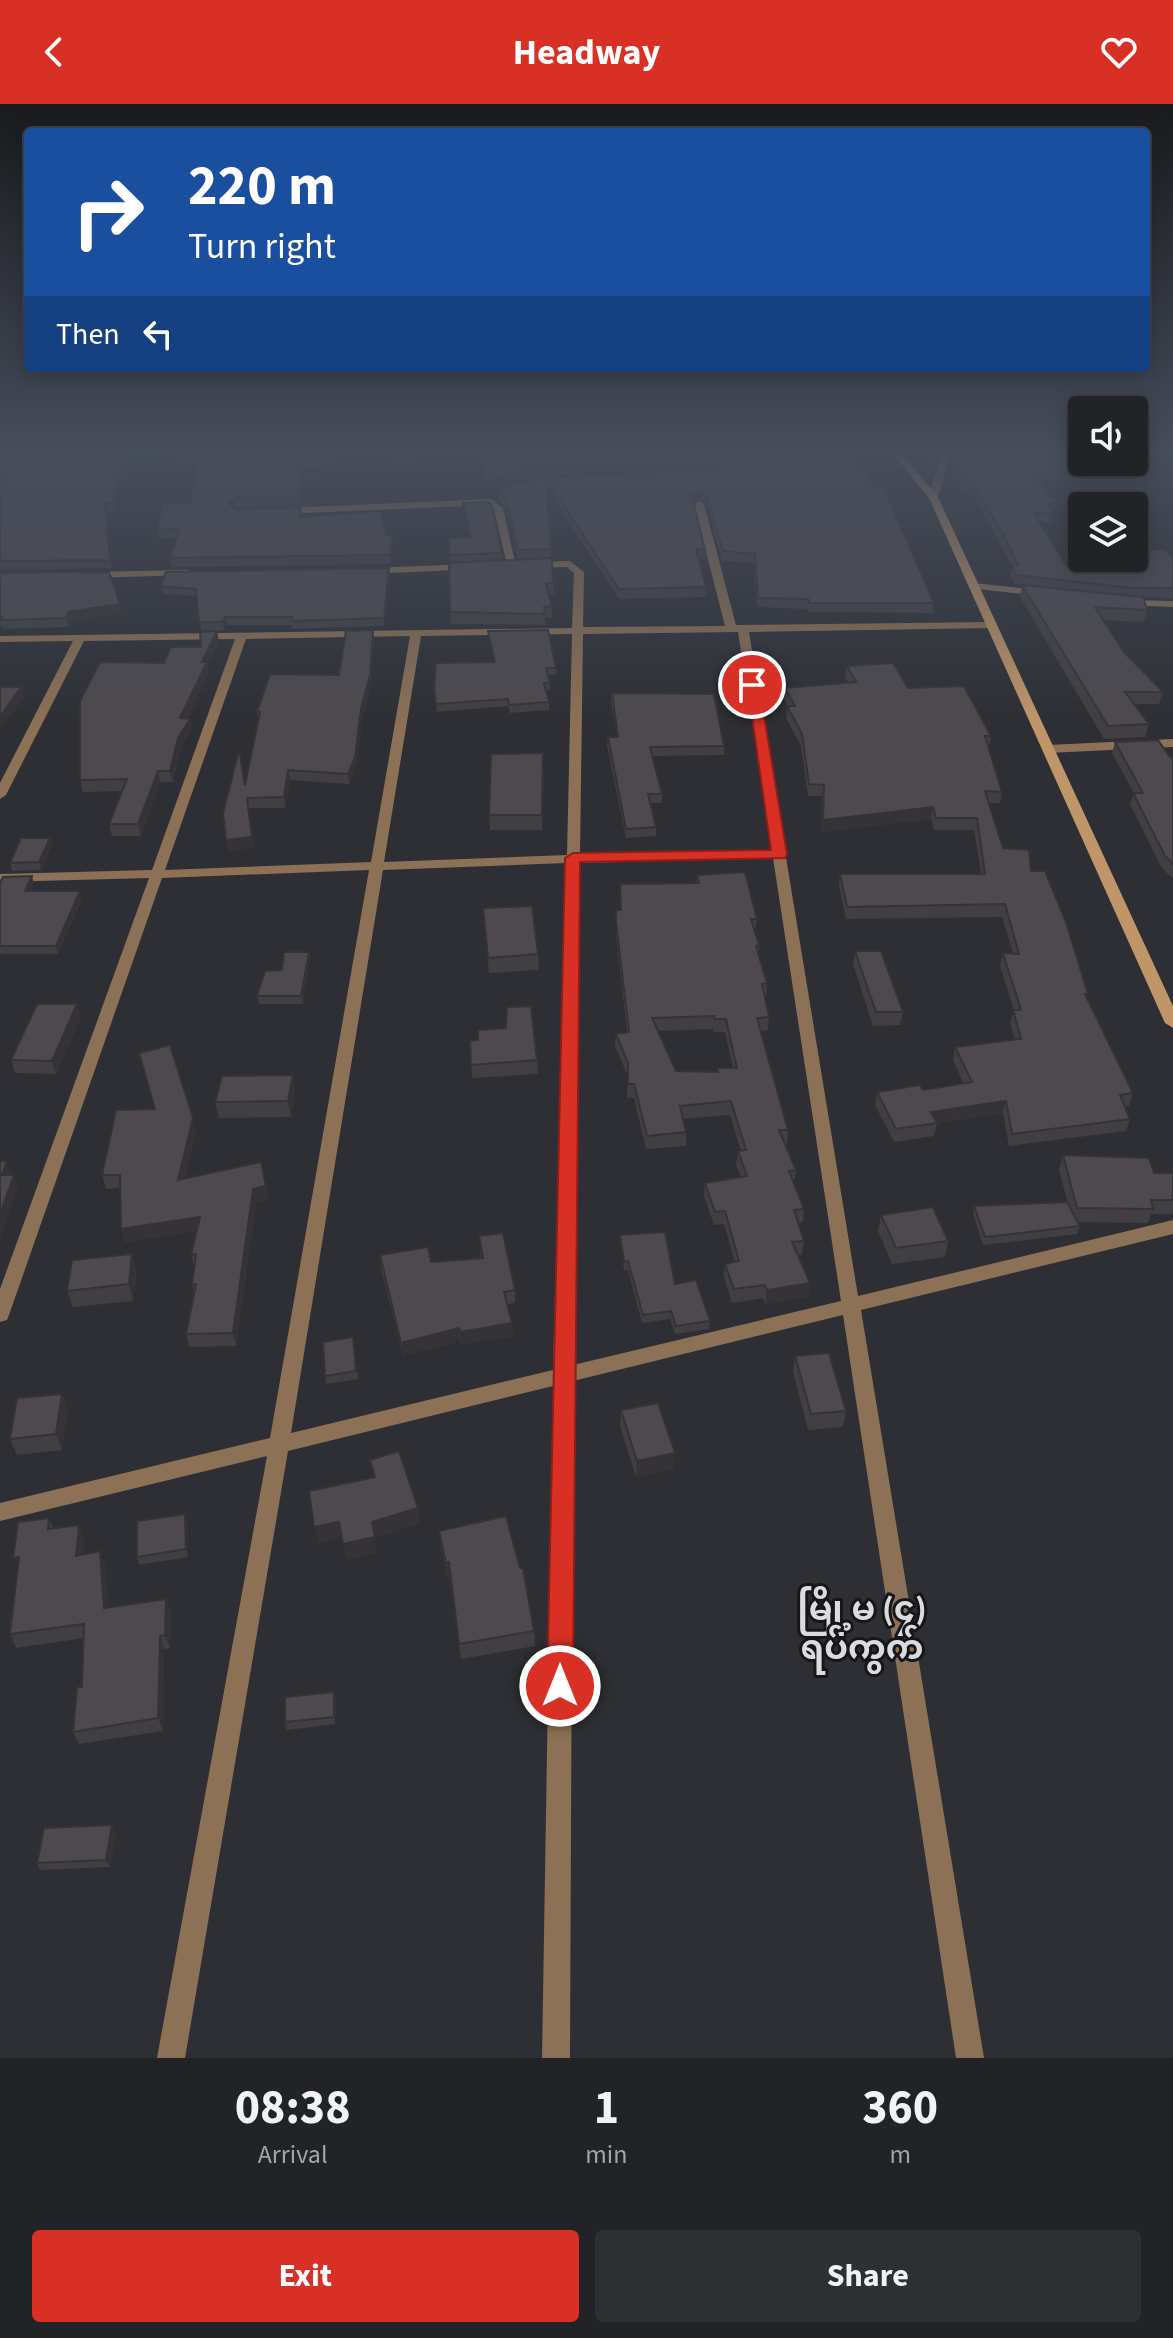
<!DOCTYPE html>
<meta charset="utf-8">
<style>
body{margin:0;font-family:"Source Sans 3","Noto Sans Myanmar",sans-serif;background:#2e2f33;color:#f1f3f6;height:100vh;display:flex;flex-direction:column;font-size:30px;white-space:nowrap}
*{box-sizing:border-box;margin:0}
p{font-size:26px;color:#a2a4a7}
.icon{flex:none;width:44px;height:44px;fill:none;stroke:currentColor;stroke-width:2;stroke-linecap:round;stroke-linejoin:round}
.map{position:relative;height:1954px;overflow:hidden}
.panel{display:flex;flex-direction:column;background:#222327;flex:1}
.panel>*{flex:none}
.top-card{position:absolute;left:24px;top:24px;width:1126px;height:244px;border-radius:8px;box-shadow:0 4px 20px #0003,0 0 0 2px #3f4044;background:#1a4fa0;color:#fff;overflow:hidden}
.controls{position:absolute;left:1068px;top:292px;display:grid;gap:16px}
.controls a{display:grid;place-items:center;width:80px;height:80px;border-radius:8px;background:#222327;box-shadow:0 4px 20px #0003,0 0 0 2px #3f4044;font-size:40px}
.pin{position:absolute;display:grid;place-items:center;width:68px;height:68px;color:#fff;margin:-34px;border:4px solid #fff;border-radius:50%;box-shadow:0 2px 8px #0007}
.me{position:absolute;width:88px;margin:-44px;rotate:0deg;stroke-linejoin:round;filter:drop-shadow(0 0 6px #0008)}
.turn{display:flex;align-items:center;gap:28px;height:168px;padding:0 32px;font-size:36px}
.turn .icon{width:104px;height:104px;stroke-width:2.5}
.turn b{display:block;font-size:56px;line-height:68px}
.then{display:flex;align-items:center;height:76px;padding:0 32px;background:#0003;gap:16px;font-size:30px}
.eta{display:flex;justify-content:space-evenly;align-items:center;height:136px;text-align:center}
.eta b{font-size:48px;font-weight:700;line-height:56px}
.action{display:flex;gap:16px;margin-top:auto;padding:16px 32px}
.action a{flex:1;height:92px;border-radius:8px;background:#d93025;color:#fff;font-size:32px;font-weight:700;line-height:92px;text-align:center}
.action a+a{background:#2e2f33;color:#f1f3f6}
header{display:flex;justify-content:space-between;align-items:center;height:104px;padding:0 32px;background:#d93025;color:#fff;font-size:36px;font-weight:700}
.map>svg:first-child{display:block}
.lines{fill:none;stroke-linecap:round;stroke-linejoin:round}
.minor{fill:#8c7156;fill-rule:evenodd}
.secondary{fill:#c09669;fill-rule:evenodd}
.wall{fill:#423f43;fill-rule:evenodd}
.shaded-wall{fill:#363337}
.building{fill:#4d494e;stroke:#363337;stroke-width:2;fill-rule:evenodd}
.route{fill:#d93025;stroke:#8d1f18;stroke-width:2}
.labels{text-anchor:middle;stroke-width:6;stroke-linejoin:round;paint-order:stroke}
.near-quarter-label{font-size:34px;font-weight:bold;fill:#dbdce0;stroke:#17171a}
</style>
<header><svg class="icon" aria-label="back" viewBox="0 0 24 24"><path d="M15 5l-7 7 7 7"/></svg>Headway<svg class="icon" aria-label="heart" viewBox="0 0 24 24"><path d="M12 20l-8-8c-3-5 5-10 8-4 3-6 11-1 8 4z"/></svg></header>
<div class="map">
<svg width="1173" height="1954" viewBox="0 0 1173 1954">
<rect width="100%" height="100%" fill="#2d2f34"/>
<g class="lines">
<!-- minor -->
<path class="minor" d="M943 348H951L938 393 933 396 928 393Z
M491 395 503 404 516 463 507 461 494 405 489 401 282 410 277 407 282 404Z
M699 397 704 400 736 521 991 518 996 521 991 524 749 528 858 1192 1173 1116V1130L861 1206 984 1954H956L843 1211 573 1277 570 1954H542L553 1282 288 1347 185 1954H157L267 1352 0 1417V1399L270 1334 369 766 162 774 9 1211 7 1216 0 1218V1185L149 774 0 778V770L152 766 235 535 84 537 6 691 0 695V679L73 537 0 538V532L572 524 574 469 567 463 530 464 525 461 530 458 570 457 584 468 583 523 725 522 694 400ZM738 528 772 746 580 751 583 530ZM572 530 567 751 384 758 421 532ZM410 532 371 758 165 766 246 535ZM773 754 841 1197 573 1261 580 759ZM566 759 553 1266 291 1329 383 766Z
M471 460 475 461V465L370 470 365 467 370 464Z
M187 466 191 467V471L90 474 85 471 90 468Z
M973 479 1040 486 1045 489 1040 492 969 484V480Z
M1127 496 1173 497V503L1123 501 1122 499Z
M1173 635V643L1048 649 1042 645 1048 641Z"/>
<!-- secondary -->
<path class="secondary" d="M891 348H900L938 393 1173 902V924L1165 919 929 394Z"/>
</g>
<!-- wall -->
<path class="wall" d="M0 348H132L124 378H119L116 408H106L112 464 0 466Z
M174 348H854L934 499 933 509 808 508 807 505 757 503 754 459 722 457 707 399 701 394 693 399 705 446V455H698L706 483 705 493 619 495 547 384 553 479 554 490 549 491 552 502V514H545L546 521 451 520 450 508 518 455 506 403 500 397 499 388 532 375 720 363 717 361 532 372 493 382 486 392 483 360 395 367 388 354 338 357 341 371 301 375V400L237 403 234 405 236 406 301 413 387 431H393L394 440 391 460 171 463 170 454 177 434 159 435 157 426 191 399 194 359 174 361 173 352Z
M922 348H940L936 360H926Z
M953 348 1124 367 1123 376H1039L1056 399 1054 408H1052L1051 418H1039L1066 461 1132 463 1126 456 1127 454H1134V447L1173 454V494L1143 493 1147 506 1144 518 1103 516 1124 548 1163 588 1159 600H1134L1149 620 1145 633 1104 635 1020 493 1022 481 1015 480 1010 470 1012 462 975 395 968 386H962L950 362Z
M463 399 502 449V455L450 458 449 434H470Z
M389 464 390 472 384 522 292 525 291 521H227L224 526H201L197 492 163 490 161 482Z
M0 469 122 509 70 517 68 523 3 525 2 522H0Z
M217 527 219 538 208 561 209 569 188 614 192 626 180 645 173 678H160L141 732H112L109 720 123 687 83 688 80 676 164 559 201 543Z
M488 527 556 564V571H548L550 586H546L549 598V606L510 609 508 602 437 608 434 585 494 558Z
M374 536 371 581 362 615 356 664 349 680 290 676 285 704H249L254 743 228 747 245 681 258 617 257 608 339 571Z
M847 562 908 584 991 632 989 643 1002 688 1000 699H989L1003 744 1031 767 1088 890 1087 893 1133 989 1129 1002H1125L1130 1015 1126 1027 1009 1042 1003 1009 937 1019 934 1032 894 1038 875 1001 877 988 923 986 964 980 953 956 955 943 1015 936 1010 919 1014 906 1000 862 1003 849H1013L1002 813 846 815 839 782 840 770H981L974 726H934L931 715 822 728V692H808L801 642 786 614 788 602 784 595 785 584 849 579 845 573Z
M612 589 724 642V651L653 652 662 690V699H650L656 723V732L626 734 607 642 608 633H617L611 598Z
M1115 638 1173 653V772L1171 773 1161 763 1130 700 1134 689 1112 649Z
M544 664 542 726H490L489 711Z
M52 742 41 766 12 767 10 759Z
M697 771 757 815 755 828 759 841V849L767 879 766 892H764L769 913 768 926 761 927 788 1026 787 1039H784L796 1066 794 1079 804 1105 803 1118 798 1119 804 1137 802 1151H798L810 1179 808 1192 765 1200 763 1194 732 1199 724 1173 725 1160 735 1158 724 1120 714 1121 704 1092 705 1079 741 1073 736 1061 738 1047H741L730 1011 683 1015 686 1028V1042L646 1045 634 994H627L628 972 615 943 616 930 627 928 616 831V806H620V780L696 779ZM713 925V928H725L733 964H717V968L676 967 658 927Z
M0 779 34 780 31 787 82 795 58 850H0Z
M483 804 538 850 539 866 489 869Z
M855 847 903 908 900 921 873 922 853 860Z
M309 848 310 855 303 900H259L257 892 282 866Z
M81 913 56 970 15 969 11 956Z
M506 924 537 956 538 970 472 974 470 937 478 936Z
M295 987 291 1013 219 1014 215 998Z
M196 1028 185 1074 269 1095 256 1098 236 1242 189 1243 186 1230 194 1190 192 1181 194 1162 191 1151 196 1127 125 1138 121 1125 120 1084 106 1085 102 1071Z
M1063 1051 1154 1069H1173V1110H1151L1148 1119 1078 1118 1080 1122 1077 1130 983 1141 973 1110 974 1102 1068 1099 1059 1066Z
M881 1111 948 1137 945 1153 892 1160 878 1127Z
M620 1131 675 1180 710 1217 709 1225 675 1230 670 1215 642 1219 628 1166H624L620 1139Z
M479 1132 515 1186V1199L507 1200 512 1219 513 1232 461 1240 460 1237 403 1251 381 1164 380 1151 431 1158 481 1155Z
M137 1166 133 1197 73 1203 67 1187Z
M353 1233 358 1275 326 1280 325 1272Z
M795 1252 846 1307 843 1323 808 1326 793 1268Z
M62 1290 68 1305 62 1346 17 1351 10 1335Z
M621 1306 674 1365 636 1373 620 1322Z
M49 1414 53 1424 84 1435 83 1451 105 1460 108 1503 171 1508 170 1544 164 1545 163 1627 79 1640 73 1628 82 1583 84 1534 16 1544 10 1530Z
M188 1418V1453L139 1461 137 1453Z
M439 1427 534 1527 535 1542 461 1555 450 1474H448L441 1443Z
M334 1588 336 1596 335 1620 287 1626 285 1618Z
M116 1728 110 1763 40 1766 37 1759Z"/>
<!-- shaded-wall -->
<path class="shaded-wall" d="M128 348H132L124 378 122 370Z
M482 351 483 360 395 367 394 358Z
M340 363 341 371 301 375V400L300 366Z
M532 364V372L493 382 486 392V383L493 374Z
M118 370 119 378 116 408 114 399Z
M701 386V394L691 401 692 392Z
M236 394 237 403 229 408 228 399Z
M105 400 106 408 112 464 110 456Z
M393 431 394 440 391 460 390 451Z
M389 464 390 472 384 522V514Z
M120 500 122 509 70 517 68 523 66 514 68 508Z
M225 513 227 521 224 526 223 518Z
M373 526 374 536 371 581 362 615 356 664 349 680 348 670 361 605Z
M217 527 219 538 208 561 209 569 183 625 180 614 202 558Z
M21 583 24 593 0 627V613Z
M190 615 192 626 180 645 173 678 170 667 178 634Z
M288 666 290 676 285 704 284 693Z
M158 667 160 678 141 732 138 720Z
M247 694 254 743 228 747 226 736Z
M933 703 931 715 822 728 823 716Z
M50 734 52 742 41 766 39 758Z
M32 772 34 780 28 794 25 787Z
M80 787 82 795 58 850 56 842Z
M309 848 310 855 303 900 301 892Z
M77 900 81 913 56 970 52 957Z
M293 971 295 987 291 1013 288 997Z
M1006 997 1003 1009 928 1020 931 1008Z
M193 1014 196 1028 182 1089 178 1076Z
M7 1057 11 1070 2 1071Z
M14 1071 18 1084 0 1138V1110Z
M266 1082 269 1095 256 1098 236 1242 233 1229 253 1085Z
M200 1113 203 1126 125 1138 121 1125Z
M132 1150 137 1166 133 1197 129 1180Z
M810 1179 808 1192 765 1200 767 1186Z
M512 1219 513 1232 461 1240 460 1228Z
M459 1224 460 1237 403 1251 401 1239Z
M62 1290 68 1305 62 1346 56 1330Z
M675 1349 674 1365 636 1373 637 1357Z
M418 1404 420 1419 375 1434 377 1449 346 1456 343 1440 372 1418Z
M185 1410 188 1418V1453L186 1445Z
M339 1418 342 1433 318 1439 314 1423Z
M79 1421 84 1435 81 1465 76 1452Z
M100 1447 105 1460 109 1517 104 1504Z
M449 1458 450 1474H448L446 1459Z
M166 1495 171 1508 170 1544 165 1531Z
M160 1532 164 1545 163 1627 158 1614Z
M334 1588 336 1596 335 1620 334 1613Z
M112 1721 116 1728 110 1763 106 1756Z"/>
<!-- building -->
<path class="building" d="M0 348H128L122 370H118L114 399 105 400 110 456 0 457Z
M174 348H348H336L340 363 300 366V392L236 394 228 399 236 406 300 403V413L381 407 387 431H393L390 451 170 454 180 425 157 426 162 400 191 399 195 351 173 352Z
M388 348H854L874 384H884L934 499H809L808 495 758 494 755 450 723 447 707 391 701 386 692 392 705 446 696 445 706 483 619 485 546 375 551 445 518 446 506 395 499 388 503 383 532 375 720 364 722 357 717 353 532 364 493 374 486 383 482 351 394 358Z
M926 348H938L937 351H927Z
M953 348H1082V358H1112L1124 367 1033 368 1056 399H1047L1053 409H1034L1066 461 1143 463 1134 453V447L1165 445 1173 454V484H1132L1016 471 1012 461H1018L1005 434 977 386 970 377H963L951 354Z
M488 398 491 400 502 449 449 451V434H471L463 399Z
M552 454 553 479H546L552 502 544 503 545 510 450 508 449 459Z
M389 464 384 514 291 517 292 513H225L223 518H199L196 485 161 482 166 468Z
M109 468 120 500 68 508 66 514 1 516 2 513H0V469Z
M1022 481 1143 493 1147 506 1095 503 1124 548 1163 588H1125L1149 620 1108 622Z
M373 526 370 571 361 605 355 654 348 670 288 666 284 693 247 694 252 733 226 736 223 709 239 646 245 681 260 608H257L270 570 339 571 346 527Z
M548 526 556 564H546L550 579H544L549 598 509 601 508 595 436 600 434 585 436 559 495 558 488 527Z
M217 527 202 558H207L180 614 190 615 178 634 170 667H158L138 720H109L127 675 80 676V597L100 558 164 559 171 543H201L200 528Z
M893 559 908 584 964 582 991 632H985L1002 688 985 687 1003 744 1029 746 1031 767H1045L1066 818 1088 890H1085L1133 989 1120 991 1130 1015 1012 1030 1006 997 931 1008 937 1019 896 1025 877 988 920 981 923 986 972 978 955 943 1021 935 1013 906H1021L1003 849 1019 850 1005 800 847 803 840 770H985L977 714H936L933 703 823 716 824 681 809 680 802 630 787 602H795L785 584 856 578 847 562Z
M0 583H21L0 613Z
M612 589 714 590 724 642 650 643 662 690H648L656 723 626 725 608 633H618Z
M1158 636 1170 653H1173V760L1165 752 1133 689H1143L1115 638Z
M543 649 542 711H489L491 650Z
M21 734H50L39 758 10 759Z
M745 768 757 815H751L759 841 756 842 767 879 762 880 769 913 757 914 788 1026H779L796 1066 789 1067 804 1105 794 1106 804 1137 792 1138 810 1179 767 1186 765 1181 734 1185 725 1160 739 1157 725 1107 715 1108 705 1079 747 1072 738 1047 746 1046 731 997 680 1002 686 1028 647 1032 634 980H628V959L616 930 629 928 616 818V806H621L620 780 699 779 697 771ZM714 912V915H726L737 964H717L718 968 676 967 652 914Z
M32 772 25 787H80L56 842H0V779L3 773Z
M532 802 538 850 488 854 483 804Z
M855 847H881L903 908H876Z
M284 848H309L301 892H257L265 867 282 866Z
M37 900H77L52 957 11 956Z
M531 902 537 956 471 961 470 937 478 936V926L506 924 507 903Z
M170 941 193 1014 178 1076 261 1058 266 1082 253 1085 233 1229 186 1230 196 1180 192 1181 196 1150 191 1151 200 1113 121 1125 120 1071H102L116 1006 155 1005 139 949Z
M293 971 288 997 215 998 222 972Z
M1063 1051 1149 1054 1154 1069H1173V1096H1151L1153 1105 1077 1104Z
M0 1057H7L2 1071H14L0 1110Z
M1067 1098 1080 1122 985 1133 974 1102Z
M933 1103 948 1137 896 1144 881 1111Z
M665 1128 675 1180 696 1176 710 1217 676 1222 671 1207 643 1211 628 1157 624 1158 620 1131Z
M503 1129 515 1186 504 1188 512 1219 460 1228 459 1224 401 1239 380 1151 428 1143 431 1158 483 1154 479 1132Z
M132 1150 129 1180 67 1187 72 1156Z
M353 1233 356 1267 325 1272 323 1238Z
M829 1249 846 1307 811 1310 795 1252Z
M62 1290 56 1330 10 1335 17 1294Z
M658 1299 675 1349 637 1357 621 1306Z
M399 1347 418 1404 372 1418 375 1433 343 1440 339 1418 314 1423 309 1387 375 1373 370 1356Z
M185 1410 186 1445 137 1453V1417Z
M506 1412 520 1464H523L534 1527 459 1540 449 1458 446 1459 439 1427Z
M49 1414 48 1425 79 1421 76 1452 100 1447 104 1504 166 1495 165 1531 160 1532 158 1614 73 1628 77 1583H82L84 1520 10 1530 19 1453 13 1454 18 1418Z
M334 1588V1613L285 1618V1593Z
M112 1721 106 1756 37 1759 44 1724Z"/>
<!-- sky -->
<linearGradient id="sky" x2="0" y2="1"><stop stop-color="#191a1d"/><stop offset="0.56" stop-color="#464d5c"/><stop offset="1" stop-color="#464d5c" stop-opacity="0"/></linearGradient>
<rect width="1173" height="621" fill="url(#sky)"/>
<!-- route -->
<path class="route" d="M747 578 759 581 787 750 785 754 580 758 573 1582 569 1590 560 1594 550 1590 547 1582 565 754 573 749 771 746Z"/>
<g class="labels">
<!-- near-quarter labels -->
<g class="near-quarter-label">
<text x="862" y="1516">မြို့မ (၄)<tspan x="862" dy="39">ရပ်ကွက်</tspan></text>
</g>
</g>
</svg>
<div class="controls">
<a><svg class="icon" aria-label="sound" viewBox="0 0 24 24"><path d="M4 9h4l5-4v14l-5-4H4zM17 9q2 3 0 6"/></svg></a>
<a><svg class="icon" aria-label="layers" viewBox="0 0 24 24"><path d="M12 4l9 5-9 5-9-5zM3 14l9 5 9-5"/></svg></a>
</div>
<div class="pin" style="left:752px;top:581px;background:#d93025"><svg class="icon" aria-label="arrive" viewBox="0 0 24 24"><path d="M6 21V4h12l-3 4 3 4H6"/></svg></div>
<svg class="me" style="left:560px;top:1582px" viewBox="-20 -20 40 40"><circle r="17" fill="#d93025" stroke="#fff" stroke-width="3"/><path d="M0-11L8 9 0 5-8 9z" fill="#fff"/></svg>
<div class="top-card">
<div class="turn"><svg class="icon" aria-label="right" viewBox="0 0 24 24"><path d="M7 20v-9h11M14 6l5 5-5 5"/></svg><div><b>220 m</b>Turn right</div></div>
<div class="then">Then<svg class="icon" aria-label="left" viewBox="0 0 24 24"><path d="M17 20v-9H6M10 6l-5 5 5 5"/></svg></div>
</div>
</div>
<section class="panel">
<div class="eta">
<div><b>08:38</b><p>Arrival</p></div>
<div><b>1</b><p>min</p></div>
<div><b>360</b><p>m</p></div>
</div>
<div class="action"><a>Exit</a><a>Share</a></div>
</section>
